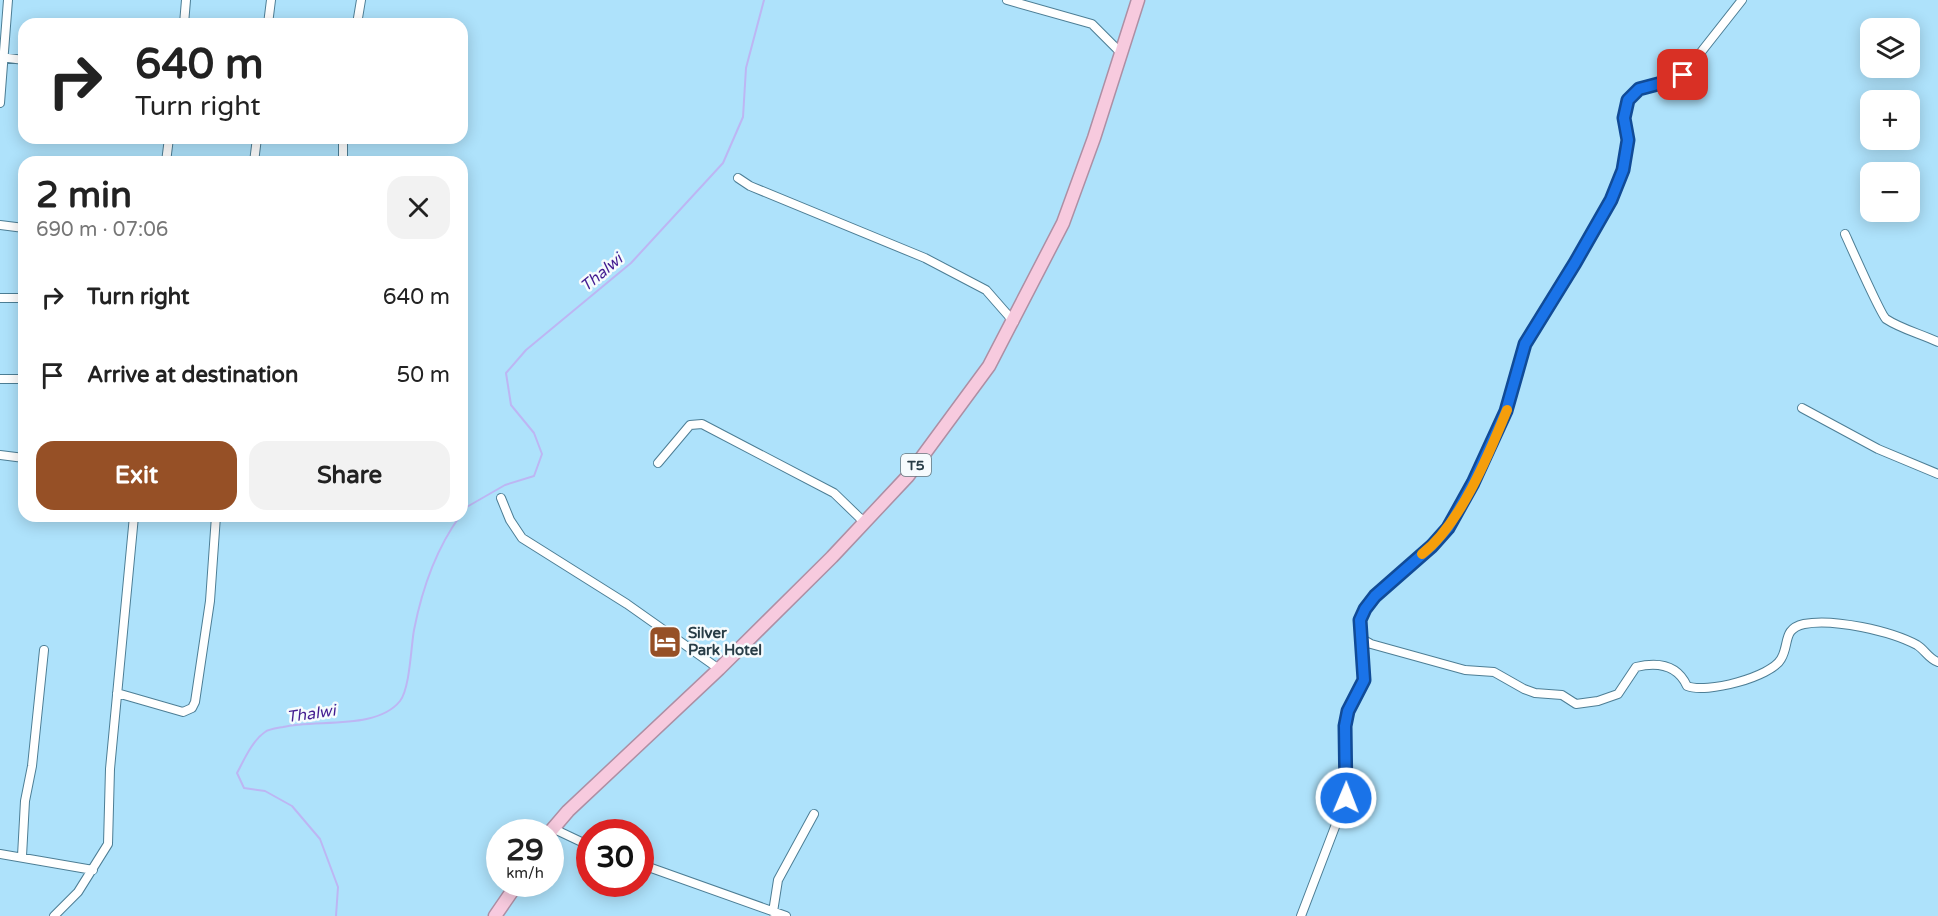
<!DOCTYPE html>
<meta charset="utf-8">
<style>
body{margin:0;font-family:"Varela Round",sans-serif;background:#f2f2f2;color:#222;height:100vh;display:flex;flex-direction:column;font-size:22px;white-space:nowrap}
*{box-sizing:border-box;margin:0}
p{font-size:20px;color:#767676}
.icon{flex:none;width:33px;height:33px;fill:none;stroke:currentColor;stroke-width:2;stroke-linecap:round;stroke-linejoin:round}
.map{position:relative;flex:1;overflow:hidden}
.panel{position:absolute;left:18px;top:156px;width:450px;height:366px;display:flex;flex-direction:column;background:#fff;border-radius:18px;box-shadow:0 3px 15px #0003}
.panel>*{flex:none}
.guide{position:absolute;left:18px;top:18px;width:450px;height:126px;border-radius:18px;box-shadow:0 3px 15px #0003;background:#fff;color:#222;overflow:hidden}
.controls{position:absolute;left:1860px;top:18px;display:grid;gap:12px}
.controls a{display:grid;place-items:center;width:60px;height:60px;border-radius:12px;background:#fff;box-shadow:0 3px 15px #0003;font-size:30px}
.speed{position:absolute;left:486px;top:819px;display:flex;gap:12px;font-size:30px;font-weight:700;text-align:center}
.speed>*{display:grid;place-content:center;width:78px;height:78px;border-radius:50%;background:#fff;box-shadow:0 3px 15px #0003;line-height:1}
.speed small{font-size:15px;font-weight:400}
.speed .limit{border:9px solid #d22;background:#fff;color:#111}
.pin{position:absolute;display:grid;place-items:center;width:51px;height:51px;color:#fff;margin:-26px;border-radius:12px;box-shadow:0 3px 9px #0006}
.me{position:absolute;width:66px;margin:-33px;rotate:1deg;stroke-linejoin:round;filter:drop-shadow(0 0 4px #0008)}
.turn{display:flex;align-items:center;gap:21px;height:126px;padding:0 18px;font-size:27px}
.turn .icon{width:78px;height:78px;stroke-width:2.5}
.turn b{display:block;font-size:42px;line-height:51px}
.round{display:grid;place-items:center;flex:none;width:63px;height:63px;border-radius:18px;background:#f2f2f2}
.head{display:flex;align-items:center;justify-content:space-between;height:102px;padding:0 18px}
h1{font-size:36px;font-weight:800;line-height:45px}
.action{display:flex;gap:12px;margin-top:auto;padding:12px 18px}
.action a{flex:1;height:69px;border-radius:18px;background:#965026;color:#fff;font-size:24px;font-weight:800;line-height:69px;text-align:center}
.action a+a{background:#f2f2f2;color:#222}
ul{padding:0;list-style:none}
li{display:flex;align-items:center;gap:18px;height:78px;padding:0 18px}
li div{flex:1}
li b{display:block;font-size:22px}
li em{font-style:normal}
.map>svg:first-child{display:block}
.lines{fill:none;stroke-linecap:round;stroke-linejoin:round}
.stream{stroke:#bdb6f3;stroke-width:2}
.minor-casing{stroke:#4d7e95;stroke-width:10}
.trunk-casing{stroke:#ad8fa4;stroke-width:15}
.minor{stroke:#fff;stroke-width:8}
.trunk{stroke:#f7cade;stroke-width:12}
.route-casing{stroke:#114b97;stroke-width:15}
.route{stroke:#1a73e8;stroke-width:10}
.slow{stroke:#f59e0b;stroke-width:10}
.labels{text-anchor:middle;stroke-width:5;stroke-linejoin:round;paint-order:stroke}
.shield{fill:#f6fbfd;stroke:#65757d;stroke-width:1.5}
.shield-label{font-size:14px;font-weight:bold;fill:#273c46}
.poi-label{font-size:15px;font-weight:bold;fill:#273c46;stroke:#f6fbfd;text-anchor:start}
.water-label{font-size:16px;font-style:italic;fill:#431c91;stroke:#f6fbfd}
</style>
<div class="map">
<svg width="1938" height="916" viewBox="0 0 1938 916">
<rect width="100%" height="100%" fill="#aee2fb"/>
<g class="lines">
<!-- stream -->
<path class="stream" d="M462 513 465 508 505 485 534 476 542 454 534 433 511 405 506 373 526 350 631 263 723 163 743 117 746 68 764 0
M336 916 338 887 320 839 292 806 265 791 244 788 237 773C244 760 252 741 265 732 269 729 278 728 283 727 317 719 377 730 400 701 410 688 411 646 414 630 422 589 436 549 460 516"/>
<!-- minor casing -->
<g class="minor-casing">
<path id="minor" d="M1007 0 1092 24 1120 52
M184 24 186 0
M268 24 271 0
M357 24 361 0
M0 57 24 60
M0 103 8 0
M166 162 169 138
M254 162 257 138
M343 162V138
M738 178 750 186 925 258 986 290 1014 322
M0 225 24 228
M1845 234C1850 245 1881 315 1886 319 1901 329 1921 334 1938 342
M0 298H24
M0 379H24
M1802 408 1878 449 1938 474
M0 455 24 458
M658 463 690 425 702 424 834 493 864 522
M501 498 510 520 522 538 627 604 719 669
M1360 638 1371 644 1465 670 1494 672 1524 689 1535 693 1562 695 1576 704 1598 701 1618 694 1636 667C1657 662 1677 664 1687 686 1706 694 1771 677 1781 659 1790 644 1782 629 1804 624 1833 618 1891 631 1917 645 1925 650 1929 659 1938 662
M117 693 183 712 192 708 195 702 210 601 216 516
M552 828 590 846
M0 854 93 870
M22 856 25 801 32 766 44 650
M640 864 786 916
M773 912 778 880 814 814
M54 916 78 892 108 844 110 769 134 516
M1301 916 1346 798 1345 726 1348 711 1364 680 1360 620 1365 609 1375 596 1432 546 1448 527 1473 482 1507 411 1525 344 1575 263 1611 200 1623 170 1628 140 1624 118 1628 101 1639 89 1673 80 1683 75 1742 0"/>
</g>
<!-- trunk casing -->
<g class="trunk-casing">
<path id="trunk" d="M550 832 568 811 719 669 832 557 908 476 989 366 1063 223 1094 138 1138 0
M495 916 517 884"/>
</g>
<!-- minor -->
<use href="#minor" class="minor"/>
<!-- trunk -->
<use href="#trunk" class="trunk"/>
</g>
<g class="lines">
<!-- route casing -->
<g class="route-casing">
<path id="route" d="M1346 798 1345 726 1348 711 1364 680 1360 620 1365 609 1375 596 1432 546 1448 528 1473 483 1506 411 1525 344 1575 263 1611 200 1623 170 1628 140 1624 118 1628 100 1639 89 1673 80 1683 75"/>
</g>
<!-- route -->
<use href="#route" class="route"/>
<!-- slow -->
<path class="slow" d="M1422 554C1460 525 1489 454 1507 410"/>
</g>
<!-- icons -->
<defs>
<g id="hotel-square" transform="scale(1.725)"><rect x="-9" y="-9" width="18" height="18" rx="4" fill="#965026" stroke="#f6fbfd"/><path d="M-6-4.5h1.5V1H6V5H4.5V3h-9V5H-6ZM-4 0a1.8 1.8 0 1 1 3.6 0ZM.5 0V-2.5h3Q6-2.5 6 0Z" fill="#fff"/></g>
</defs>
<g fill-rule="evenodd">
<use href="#hotel-square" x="665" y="642"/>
</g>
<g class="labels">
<!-- shield labels -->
<rect class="shield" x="901" y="454" width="30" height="22" rx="4.5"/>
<g class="shield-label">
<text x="916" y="470">T5</text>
</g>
<!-- poi labels -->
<g class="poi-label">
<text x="688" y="638">Silver<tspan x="688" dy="17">Park Hotel</tspan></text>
</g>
<!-- water labels -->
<g class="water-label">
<text transform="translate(601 272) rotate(-40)" y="6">Thalwi</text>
<text transform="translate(311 713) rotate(-8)" y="6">Thalwi</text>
</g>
</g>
</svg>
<div class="controls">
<a><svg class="icon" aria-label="layers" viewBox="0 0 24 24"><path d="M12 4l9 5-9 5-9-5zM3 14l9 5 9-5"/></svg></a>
<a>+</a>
<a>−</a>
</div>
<div class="speed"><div>29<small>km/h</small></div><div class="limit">30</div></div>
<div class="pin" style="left:1683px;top:75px;background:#d93025"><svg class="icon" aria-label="arrive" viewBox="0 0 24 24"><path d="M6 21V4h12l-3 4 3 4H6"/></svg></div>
<svg class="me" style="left:1346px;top:798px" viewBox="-20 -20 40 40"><circle r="17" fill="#1a73e8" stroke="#fff" stroke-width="3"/><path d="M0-11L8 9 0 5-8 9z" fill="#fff"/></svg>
<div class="guide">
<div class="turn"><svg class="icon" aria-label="right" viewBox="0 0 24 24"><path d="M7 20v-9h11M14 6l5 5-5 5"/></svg><div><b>640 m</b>Turn right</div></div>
</div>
<section class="panel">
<div class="head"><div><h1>2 min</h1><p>690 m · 07:06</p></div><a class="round"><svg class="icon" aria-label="close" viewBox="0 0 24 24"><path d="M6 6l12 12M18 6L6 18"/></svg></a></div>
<ul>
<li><svg class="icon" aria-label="right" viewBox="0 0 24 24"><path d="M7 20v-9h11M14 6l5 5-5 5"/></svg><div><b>Turn right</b></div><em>640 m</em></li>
<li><svg class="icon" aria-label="arrive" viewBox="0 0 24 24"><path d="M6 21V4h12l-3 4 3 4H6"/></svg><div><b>Arrive at destination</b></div><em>50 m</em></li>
</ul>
<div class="action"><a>Exit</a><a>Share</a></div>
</section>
</div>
